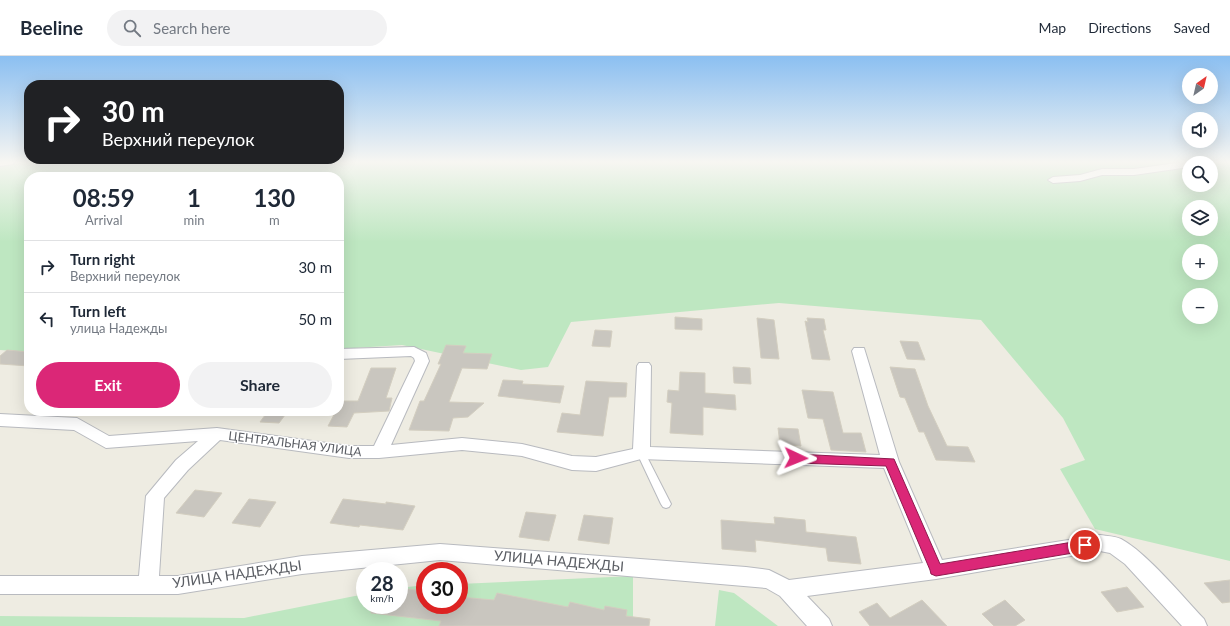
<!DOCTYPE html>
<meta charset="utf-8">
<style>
body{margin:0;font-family:Lato,sans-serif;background:#f2f2f3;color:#1f2937;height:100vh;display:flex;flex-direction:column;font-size:15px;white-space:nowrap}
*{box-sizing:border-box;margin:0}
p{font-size:13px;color:#747a83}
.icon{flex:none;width:22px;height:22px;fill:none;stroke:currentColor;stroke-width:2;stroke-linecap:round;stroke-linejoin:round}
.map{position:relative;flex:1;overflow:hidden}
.drawer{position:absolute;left:24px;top:116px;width:320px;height:244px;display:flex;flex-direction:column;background:#fff;border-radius:16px;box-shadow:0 4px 16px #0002}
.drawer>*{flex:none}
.guide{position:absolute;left:24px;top:24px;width:320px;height:84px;border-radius:16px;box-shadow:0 4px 16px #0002;background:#202124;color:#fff;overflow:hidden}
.needle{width:26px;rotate:34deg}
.buttons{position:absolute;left:1182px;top:12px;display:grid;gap:8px}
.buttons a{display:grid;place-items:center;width:36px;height:36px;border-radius:50%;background:#fff;box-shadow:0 4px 16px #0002;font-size:20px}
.speed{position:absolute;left:356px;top:506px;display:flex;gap:8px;font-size:20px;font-weight:700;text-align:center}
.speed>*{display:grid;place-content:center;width:52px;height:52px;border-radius:50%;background:#fff;box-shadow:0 4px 16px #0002;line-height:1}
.speed small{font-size:10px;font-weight:400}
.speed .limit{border:6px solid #d22;background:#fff;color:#111}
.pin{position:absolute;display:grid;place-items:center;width:34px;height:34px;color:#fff;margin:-17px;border:2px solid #fff;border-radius:50%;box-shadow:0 1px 4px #0007}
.me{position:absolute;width:44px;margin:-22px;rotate:92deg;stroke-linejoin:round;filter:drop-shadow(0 0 3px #0008)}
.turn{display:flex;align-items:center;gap:14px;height:84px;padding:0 12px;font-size:18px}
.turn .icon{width:52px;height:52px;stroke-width:2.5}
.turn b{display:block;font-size:28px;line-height:34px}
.eta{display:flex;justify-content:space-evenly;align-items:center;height:68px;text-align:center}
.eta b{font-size:24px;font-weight:700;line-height:28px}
.action{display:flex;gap:8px;margin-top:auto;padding:8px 12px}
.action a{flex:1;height:46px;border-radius:24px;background:#db2777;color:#fff;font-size:16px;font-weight:700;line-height:46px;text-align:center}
.action a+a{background:#f2f2f3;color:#1f2937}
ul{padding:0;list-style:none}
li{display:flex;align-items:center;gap:12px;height:52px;padding:0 12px;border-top:1px solid #e0e1e3}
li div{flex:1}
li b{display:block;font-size:15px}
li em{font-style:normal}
header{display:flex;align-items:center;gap:24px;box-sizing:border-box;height:56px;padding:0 20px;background:#fff;border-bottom:1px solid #e0e1e3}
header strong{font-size:19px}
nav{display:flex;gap:22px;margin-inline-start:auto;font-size:14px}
.search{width:280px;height:36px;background:#f2f2f3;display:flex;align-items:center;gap:10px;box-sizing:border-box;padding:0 14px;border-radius:22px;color:#747a83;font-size:15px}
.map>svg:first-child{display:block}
.green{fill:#bee7c1;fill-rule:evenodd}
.building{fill:#c9c6bf;stroke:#d3cec0}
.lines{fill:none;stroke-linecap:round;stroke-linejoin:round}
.lane-casing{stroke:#b8babf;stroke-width:2}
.street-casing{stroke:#b8babf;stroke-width:2}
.lane{fill:#fff;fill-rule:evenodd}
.street{fill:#fff;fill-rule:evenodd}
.route{fill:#db2777;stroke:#8e194d}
.labels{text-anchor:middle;stroke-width:3;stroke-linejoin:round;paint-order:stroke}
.street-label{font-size:12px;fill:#5b5e64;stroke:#fff}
.near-street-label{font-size:14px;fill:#5b5e64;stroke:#fff}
</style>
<header>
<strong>Beeline</strong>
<div class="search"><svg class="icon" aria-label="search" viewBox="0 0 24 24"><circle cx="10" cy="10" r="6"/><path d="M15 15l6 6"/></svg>Search here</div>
<nav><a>Map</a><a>Directions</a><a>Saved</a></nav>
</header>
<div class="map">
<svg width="1230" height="570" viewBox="0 0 1230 570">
<rect width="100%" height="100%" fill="#eeece2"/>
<!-- green -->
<path class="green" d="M27 106H1230V505L1095 473 1060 413 1085 404 1063 362 981 264 779 247 571 266 548 311 521 314 402 289 339 293V121H29V296L0 294V110ZM1189 107H1211V129H1189ZM1189 151H1211V173H1189ZM1189 195H1211V217H1189ZM1189 239H1211V261H1189Z
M633 520V570H0V560L244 562 365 538V549H399V532L425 529V549H459V528Z
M719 534 734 537 778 570H715Z"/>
<!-- building -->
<path class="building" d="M675 261 702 263V274L675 273Z
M757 262 774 264 779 303 761 302Z
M807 262 824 263 826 274H823L830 304 812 303 805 265 808 266Z
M595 274 612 275 610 291 592 290Z
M900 285 918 286 925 304 907 303Z
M446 289 466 290 463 297 492 298 487 313 462 312 449 346 484 347 468 361 453 362 449 375 409 374 420 345H424L441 308H438Z
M7 294 29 296V310L0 308V300Z
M733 311 750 312 751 328 734 327Z
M890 311 915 313 928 350 947 390 968 391 975 406 936 404 924 376H919L905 342 900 341Z
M371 312H396L386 342H392L389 355 354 357 347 371 328 370 336 355H339V345H358Z
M680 316 705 317V337L735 339 736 354 703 351V379L670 377 672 347 667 346 668 334 679 335Z
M503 324 523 325 522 328 564 330 560 347 498 340Z
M586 325 627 327 626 341H609L603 380 557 376 562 357 580 359Z
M802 334 833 336 843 377H861L866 396 831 394 823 363 808 362Z
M268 355H288L279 367 260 366Z
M778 372 798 373 801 390 780 388Z
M195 434 222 437 204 461 176 457Z
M249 443 276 446 260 471 232 467Z
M343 443 386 448V446L415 450 403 474 360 469 359 471 330 467Z
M526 456 556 459 549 485 519 481Z
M584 459 613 462 609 488 578 484Z
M774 461 805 464 806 476 856 481 861 508 828 505 826 492 755 484 756 496 722 493 721 464 775 468Z
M1230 524V546L1222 547 1204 527Z
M1127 531 1144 551 1117 556 1101 536Z
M399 532 425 535V549H459V541L494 544 497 537 568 551 570 546 604 554 605 550 627 554 626 560 650 563 649 570H439L441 565 371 557V549H399Z
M922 544 947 570H870L859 556 877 547 890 562Z
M1005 544 1025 564 1015 570H994L982 558Z"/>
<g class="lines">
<!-- lane casing -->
<g class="lane-casing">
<path id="lane" d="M641 394 644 395 645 397 671 448 669 451 666 452 663 451 661 448 637 397 638 395Z"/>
</g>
<!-- street casing -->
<g class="street-casing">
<path id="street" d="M0 106H15L13 108 0 110Z
M1183 106 1193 107H1189V111L1134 119H1102L1080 125 1053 127 1048 124 1053 121 1080 119 1102 113H1134Z
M1195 106H1211L1194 107Z
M414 291 426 297 429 305 391 389 462 382 522 388 572 400 596 401 633 393 637 310 639 307H649L651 310 650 391 880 399 852 295 854 292H864L899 406 942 504 1100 479C1107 480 1115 480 1121 483 1147 497 1182 540 1204 563L1207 570H1182L1125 508 1110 497 1100 495 936 523 807 540 829 563 832 570H807L780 540 766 532 440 504 302 518 178 538H0V520H139L146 440 176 404 198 385 106 392 74 374 0 370V358L77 362 109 380 217 372 349 390H374L415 305 414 302 411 300 339 303V293ZM220 384 349 402H379L462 394 522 400 572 414 596 415 641 403 884 412 923 507 789 524 769 514 746 511 440 488 302 500 178 520H159L164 442 188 414Z"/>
</g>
<!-- lane -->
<use href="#lane" class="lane"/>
<!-- street -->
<use href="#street" class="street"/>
</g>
<!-- sky -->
<linearGradient id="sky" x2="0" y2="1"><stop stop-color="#8bbff1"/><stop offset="0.57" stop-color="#f7f6f2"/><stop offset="1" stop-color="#f7f6f2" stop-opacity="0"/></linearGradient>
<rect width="1230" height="186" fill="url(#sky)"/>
<!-- route -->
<path class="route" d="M796 398 894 403 940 508 1085 484 1090 485 1092 489 1090 493 1085 495 936 520 931 518 930 514 886 410 796 407 791 402Z"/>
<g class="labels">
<!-- street labels -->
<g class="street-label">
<text transform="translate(295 388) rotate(7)" y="4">ЦЕНТРАЛЬНАЯ УЛИЦА</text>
</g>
<!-- near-street labels -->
<g class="near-street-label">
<text transform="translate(559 505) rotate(5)" y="5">УЛИЦА НАДЕЖДЫ</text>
<text transform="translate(237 518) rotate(-8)" y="5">УЛИЦА НАДЕЖДЫ</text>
</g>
</g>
</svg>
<div class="buttons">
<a><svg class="needle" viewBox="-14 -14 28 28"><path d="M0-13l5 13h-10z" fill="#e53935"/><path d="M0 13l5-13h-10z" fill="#747a83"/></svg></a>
<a><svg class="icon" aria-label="sound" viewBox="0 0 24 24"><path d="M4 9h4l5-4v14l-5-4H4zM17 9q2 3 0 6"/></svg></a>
<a><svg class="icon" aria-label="search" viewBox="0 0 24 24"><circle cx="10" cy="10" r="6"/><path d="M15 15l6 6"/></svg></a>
<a><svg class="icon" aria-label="layers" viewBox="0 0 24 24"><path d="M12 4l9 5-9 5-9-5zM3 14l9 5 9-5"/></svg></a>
<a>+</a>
<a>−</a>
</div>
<div class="speed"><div>28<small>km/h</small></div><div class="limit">30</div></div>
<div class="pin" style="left:1085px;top:489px;background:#d93025"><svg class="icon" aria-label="arrive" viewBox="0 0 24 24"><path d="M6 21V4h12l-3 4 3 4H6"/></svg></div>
<svg class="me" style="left:796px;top:402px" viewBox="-20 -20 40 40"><path d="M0-17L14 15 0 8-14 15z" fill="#db2777" stroke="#fff" stroke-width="4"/></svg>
<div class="guide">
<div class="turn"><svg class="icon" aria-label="right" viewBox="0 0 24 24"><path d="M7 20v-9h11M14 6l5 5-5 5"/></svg><div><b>30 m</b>Верхний переулок</div></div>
</div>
<section class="drawer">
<div class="eta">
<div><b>08:59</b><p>Arrival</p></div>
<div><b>1</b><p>min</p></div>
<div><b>130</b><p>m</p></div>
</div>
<ul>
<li><svg class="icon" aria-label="right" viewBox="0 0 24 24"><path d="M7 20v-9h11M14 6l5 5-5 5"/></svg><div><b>Turn right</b><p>Верхний переулок</p></div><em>30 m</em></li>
<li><svg class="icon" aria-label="left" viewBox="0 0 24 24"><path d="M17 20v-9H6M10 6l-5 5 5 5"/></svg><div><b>Turn left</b><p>улица Надежды</p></div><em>50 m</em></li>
</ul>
<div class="action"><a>Exit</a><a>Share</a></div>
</section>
</div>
